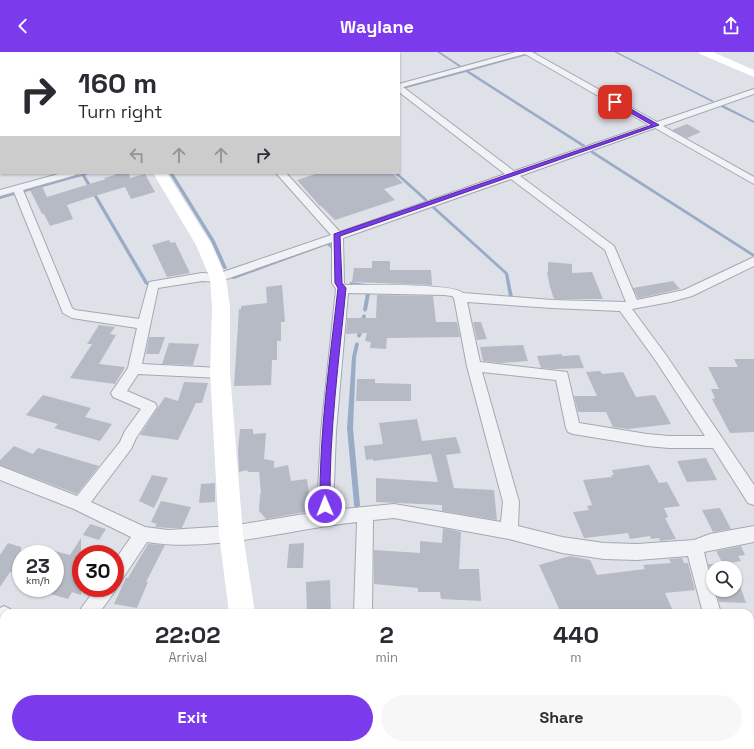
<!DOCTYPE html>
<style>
body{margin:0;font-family:"Space Grotesk",sans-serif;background:#f7f7f7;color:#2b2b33;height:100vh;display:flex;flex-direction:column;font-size:15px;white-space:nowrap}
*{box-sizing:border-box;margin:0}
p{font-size:13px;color:#7c7c81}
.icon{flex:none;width:22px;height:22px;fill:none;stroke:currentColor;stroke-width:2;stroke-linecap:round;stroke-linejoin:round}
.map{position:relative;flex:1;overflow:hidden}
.panel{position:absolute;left:0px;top:557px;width:754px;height:140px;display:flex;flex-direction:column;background:#fff;border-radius:12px 12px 0 0;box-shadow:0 1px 3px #0004}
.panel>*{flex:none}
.top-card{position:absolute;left:0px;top:0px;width:400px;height:122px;box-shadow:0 1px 3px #0004;background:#fff;color:#2b2b33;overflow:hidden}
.buttons{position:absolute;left:706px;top:509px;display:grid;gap:8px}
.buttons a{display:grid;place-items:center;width:36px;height:36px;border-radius:50%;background:#fff;box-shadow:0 1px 3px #0004;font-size:20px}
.speed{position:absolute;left:12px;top:493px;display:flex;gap:8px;font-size:20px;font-weight:700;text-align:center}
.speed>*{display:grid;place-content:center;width:52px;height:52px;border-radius:50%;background:#fff;box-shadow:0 1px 3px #0004;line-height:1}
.speed small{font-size:10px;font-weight:400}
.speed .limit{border:6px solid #d22;background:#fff;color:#111}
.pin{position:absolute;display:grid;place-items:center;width:34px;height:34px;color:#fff;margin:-17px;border-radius:8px;box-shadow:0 2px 6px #0006}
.me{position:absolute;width:44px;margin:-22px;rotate:359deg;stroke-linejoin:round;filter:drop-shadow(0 0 3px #0008)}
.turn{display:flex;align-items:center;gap:14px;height:84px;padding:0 12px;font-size:18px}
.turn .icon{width:52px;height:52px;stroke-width:2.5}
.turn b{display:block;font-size:28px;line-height:34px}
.lanes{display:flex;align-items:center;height:38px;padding:0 12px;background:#0003;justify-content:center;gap:20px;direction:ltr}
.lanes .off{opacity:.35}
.eta{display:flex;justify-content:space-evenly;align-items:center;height:68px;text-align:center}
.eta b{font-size:24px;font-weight:800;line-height:28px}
.primary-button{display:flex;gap:8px;margin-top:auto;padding:8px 12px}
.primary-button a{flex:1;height:46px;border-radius:24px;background:#7c3aed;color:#fff;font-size:16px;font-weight:800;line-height:46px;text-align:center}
.primary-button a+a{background:#f7f7f7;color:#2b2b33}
header{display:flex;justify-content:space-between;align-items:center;height:52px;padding:0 12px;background:#7c3aed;color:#fff;font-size:18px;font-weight:800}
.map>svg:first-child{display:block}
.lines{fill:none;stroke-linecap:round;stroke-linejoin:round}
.stream{fill:#9aabc7;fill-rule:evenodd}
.building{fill:#b6bac4}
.street-casing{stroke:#a4a8b2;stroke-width:2}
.street{fill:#f1f2f6;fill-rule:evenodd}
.secondary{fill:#fff;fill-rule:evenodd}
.route{fill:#7c3aed;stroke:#51269a}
</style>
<header><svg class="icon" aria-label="back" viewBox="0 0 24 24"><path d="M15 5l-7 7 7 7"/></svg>Waylane<svg class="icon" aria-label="share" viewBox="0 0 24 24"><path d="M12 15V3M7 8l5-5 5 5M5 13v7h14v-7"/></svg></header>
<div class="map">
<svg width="754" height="697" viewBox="0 0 754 697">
<rect width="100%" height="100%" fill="#dfe1e8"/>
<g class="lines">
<!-- stream -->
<path class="stream" d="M126 0H128V1H126Z
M260 0H263V1H260Z
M437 0H440L463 15 461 16Z
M534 0H538L469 19 585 93V95H583L466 20 399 38V36Z
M614 0H617L714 49 712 50Z
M721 53H723L754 69V71L721 55Z
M591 99H593L754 202V204H752L591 101Z
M86 121H92L85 123 149 232 148 233H147L145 232 82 124 0 147V145Z
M169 121H173L215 189 227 216 226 217H224L223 216 211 189Z
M394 121H398L427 147V149H425Z
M432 154H434L508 221 513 245V246H511L509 245 505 222 432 156Z
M326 191H328L334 194V201H332L331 196 327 193 234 227H233L231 226 232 225Z
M350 230 367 232 369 233 367 234 351 232 349 231Z
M366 241H368L370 242 367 258 365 260 363 258Z
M364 262 366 264 361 284 359 286 357 284 362 264Z
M357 290 359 292 356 305 353 376 360 453 359 455 357 456 355 455 354 453 347 376 352 305 355 292Z
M182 693H190L188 697H180Z
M402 693C408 693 413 691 416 697 410 697 405 697 402 693Z"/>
</g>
<!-- building -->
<path class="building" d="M687 72 701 80 687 86 672 78Z
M115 121H129L130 126 145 122 155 140 131 147 125 135 88 146 67 153 73 167 50 174 44 162H42L30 138 42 134 47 145 106 127 104 126 115 123Z
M319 121H392L403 131 384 137 395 148 335 168 321 154H320L297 128Z
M169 188 171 191 175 190 190 221 167 225 152 193Z
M372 209H390V218H431L432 233 352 230 354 216H372Z
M548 210 572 212V221L592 220 603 247H554L550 235 547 220H548Z
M673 229 680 237 640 246H638L633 236Z
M282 233 285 270H281V289H277V308H272L271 333 234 334 239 257H241V254L267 251 266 235Z
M377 243 433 244 436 270H457L460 285 387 286 386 297 370 296 371 290 365 289 367 281 346 282 347 266H376Z
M473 270H481L487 287 477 288Z
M99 273 115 275 110 282 116 283 99 312 125 315 115 332 70 326 92 292H87Z
M149 285H165L159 302H146Z
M169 291 199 292 193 313 162 312Z
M523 293 528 309 501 311 483 309 480 295Z
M562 302V304L579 303 584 316 554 317 541 316 537 304Z
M734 307H754V380L730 381 712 347 715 346 711 337H719L708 315H738Z
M600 319 602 322 623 320 636 345 655 343 671 372 628 377 613 375 606 360H578L574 344H597L586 320Z
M357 327H375V331L411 332V349H356Z
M184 330 208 331 202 351H196L178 388 140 383 165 345 178 349Z
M43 343 91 356 85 365 112 372 100 389 54 376 58 372 26 363Z
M417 367 422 389 456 385 461 401 446 403 454 436 494 438 497 468 442 459V453L376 450V426L438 430 431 402 373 409V407L366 408 364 394 383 392 379 371Z
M240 377H253V382L266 381 264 407 274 409V416L288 413 291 429 307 427 311 459 266 467 259 459 260 443 261 440 259 420H248L247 418 239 420 238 398Z
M14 394 33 402 38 396 99 414 77 442 0 413V408Z
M706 406 717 428 687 430 677 409Z
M649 413 659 431 667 430 680 454 664 456 668 465 665 466 676 487 660 489 659 486 651 487 650 484 630 487 628 481 584 486 573 460 589 458 587 454 592 453 583 428 612 425 611 423H614L612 418Z
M152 423 168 426 154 456 139 449Z
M215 431V450L199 451 201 432Z
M161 449 191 455 182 476H168L155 475 157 472 151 470Z
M720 456 731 477 713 480 702 458Z
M90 472 106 477 99 488 83 483Z
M443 476 461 480 459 517H479L481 549 441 547 440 540H418V536L374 532V498L420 501V489L442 491Z
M81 486V543L72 540 68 547 47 541 50 536H55V499L70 503Z
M8 491 21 495V523L10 520 0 535V503Z
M304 491 303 516H287L289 492Z
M148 492 165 493 146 530H148L137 556 114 552 126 526H128Z
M741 494 745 503 738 504 741 509 723 512 716 499Z
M570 504 590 508 597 523 645 517 643 513 671 511 669 507 682 506 684 511H688L695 538 665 541 674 561H561L539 513Z
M708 512 733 513 734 516H713V531Z
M735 519 746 551 719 550 716 538H735Z
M330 528 331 561H307L306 530Z"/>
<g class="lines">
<!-- street casing -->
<g class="street-casing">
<path id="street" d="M43 0H52L42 1Z
M176 0H184V1H176Z
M346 0H354L355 1H347Z
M516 0H532L657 70 754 37V42L663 74 754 125V132L655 76 520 124 614 194 637 248 684 238 754 205V214L692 244 670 250 632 257 666 303 754 433V453L748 451 713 396H669L647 394 573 382 568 380 566 376 556 328 482 320 519 450 518 474 562 485 604 491 637 492 694 488 710 482 754 474V490L704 500 713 538H714L721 561H703L688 504 637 508 604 507 562 501 509 487 394 466 373 468 372 561H354L357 470C289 477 215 501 147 490L121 529 115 531V508L131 485 74 457 0 428V414L77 444 120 390 125 379 141 357 113 345 111 341 128 316 137 276 72 266 63 261 14 140 0 144V138L62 121H78L76 123 23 138 72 256 75 258 139 267 149 230 202 221 217 222 331 183 276 121H286L340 180 505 122 399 40V32ZM525 2 649 73 514 119 403 35ZM511 127 605 198 626 250 552 248 463 241C453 231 365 233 345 233L344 231 343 186ZM332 190V231L336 237 321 380 317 460 231 474 168 478 145 475 91 450 131 397 136 386 157 355 155 351 127 339 138 322 220 326 225 325 227 321 225 317 220 316 142 312 158 236 202 229 218 230ZM348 241 444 243 452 244 454 246 467 314 503 450 501 470 394 452 333 458 336 380ZM467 250 552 256 620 259 656 309 705 384H669L647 382 579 371 567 320 480 310Z
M1 54V60L0 61V55Z
M115 534 116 536 113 542 99 561H79L82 555 96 536H115Z
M4 554 10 557 12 561H4V572L0 574V556Z
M750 627 754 628V648L750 647Z
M4 659V683L0 685V661Z
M354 693H374V697H354Z
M708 693H730L729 697H707Z"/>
</g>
<!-- street -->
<use href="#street" class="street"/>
<!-- secondary -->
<path class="secondary" d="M129 0H139V1H129Z
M699 0H713L754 18V25L700 2Z
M153 121H167L212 193 226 226 230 255V321L243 482 255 561H229L219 482 210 321 212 255 210 226 196 193Z
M264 693H294L295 697H265Z"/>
</g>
<!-- route -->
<path class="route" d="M615 48 659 73 340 184 342 231 346 236C339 308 329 381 330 454L329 457 325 458 321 457 320 454C319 381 330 308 338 236L335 231 334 182 652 73 613 51 612 50Z"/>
</svg>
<div class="buttons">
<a><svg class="icon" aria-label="search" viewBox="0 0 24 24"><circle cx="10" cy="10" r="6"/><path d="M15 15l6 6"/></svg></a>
</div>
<div class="speed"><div>23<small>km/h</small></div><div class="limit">30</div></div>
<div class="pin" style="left:615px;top:50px;background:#d93025"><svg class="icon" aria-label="arrive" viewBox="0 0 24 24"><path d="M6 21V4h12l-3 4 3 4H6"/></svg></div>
<svg class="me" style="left:325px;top:454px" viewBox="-20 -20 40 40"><circle r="17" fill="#7c3aed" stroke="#fff" stroke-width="3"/><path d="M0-11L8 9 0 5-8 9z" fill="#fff"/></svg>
<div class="top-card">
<div class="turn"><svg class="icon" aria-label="right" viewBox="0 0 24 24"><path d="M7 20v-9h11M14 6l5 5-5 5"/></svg><div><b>160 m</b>Turn right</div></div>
<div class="lanes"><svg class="icon off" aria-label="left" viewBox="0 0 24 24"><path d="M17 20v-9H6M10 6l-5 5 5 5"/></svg><svg class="icon off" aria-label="ahead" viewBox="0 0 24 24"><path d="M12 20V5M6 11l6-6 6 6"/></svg><svg class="icon off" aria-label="ahead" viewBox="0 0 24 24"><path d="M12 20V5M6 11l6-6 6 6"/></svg><svg class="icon" aria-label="right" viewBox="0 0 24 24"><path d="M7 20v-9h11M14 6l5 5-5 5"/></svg></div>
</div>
<section class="panel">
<div class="eta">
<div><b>22:02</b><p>Arrival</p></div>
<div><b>2</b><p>min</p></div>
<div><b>440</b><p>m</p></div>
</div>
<div class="primary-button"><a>Exit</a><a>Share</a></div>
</section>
</div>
